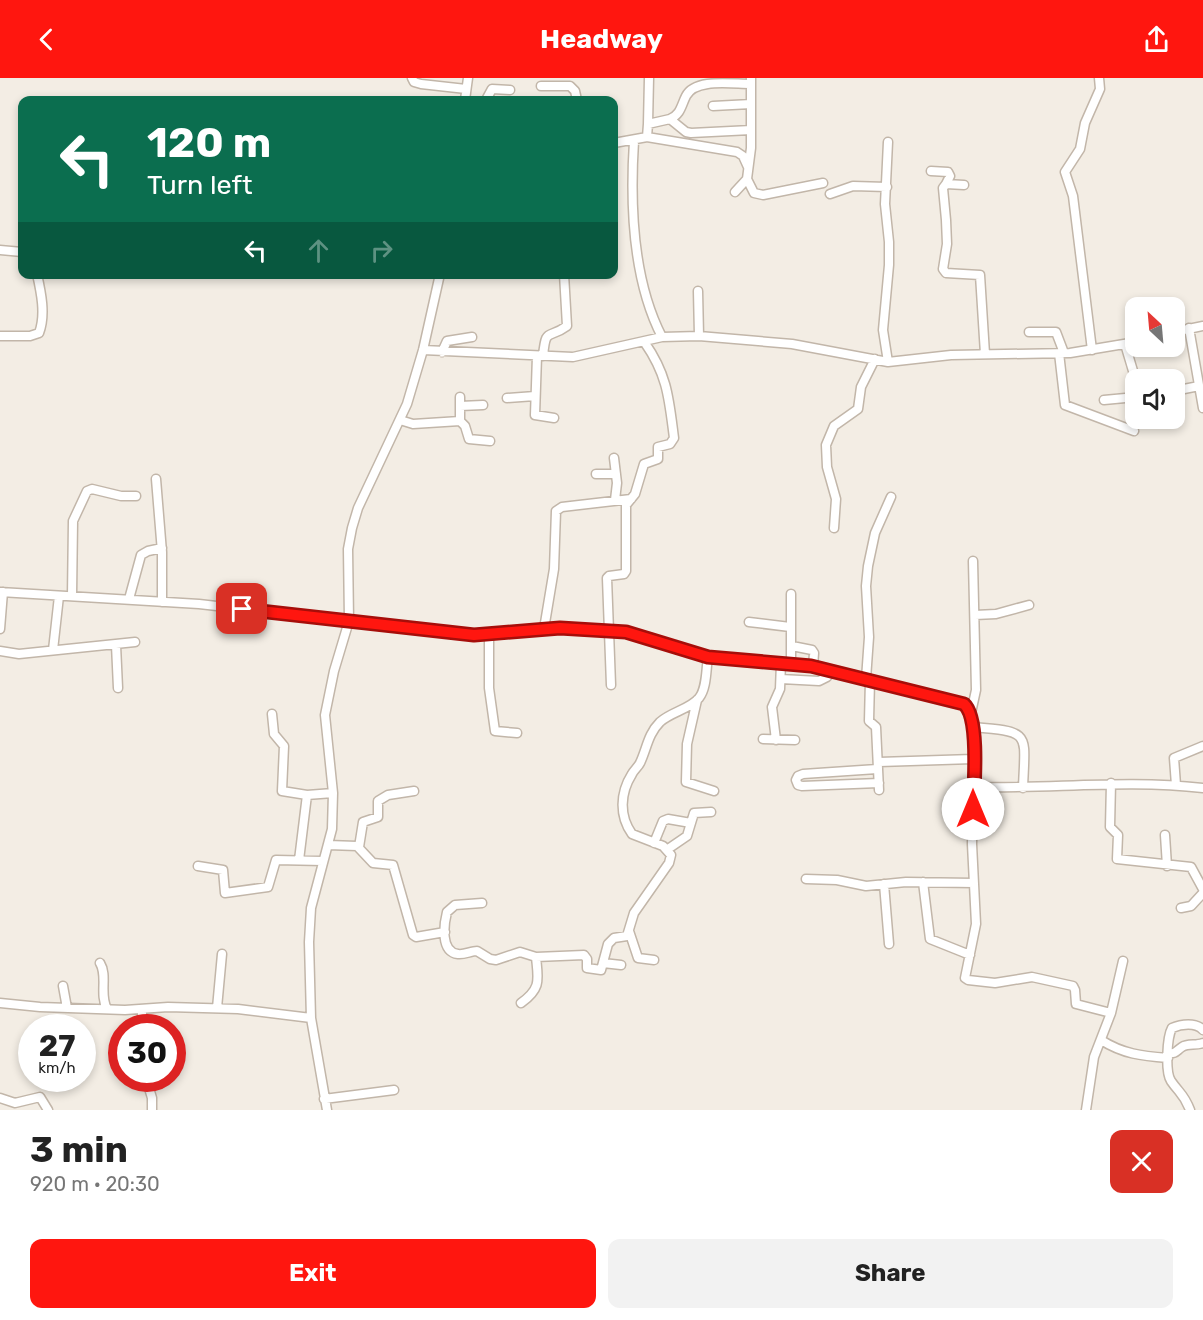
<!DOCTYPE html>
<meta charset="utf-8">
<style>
body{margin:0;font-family:Rubik,sans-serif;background:#f2f2f2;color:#222;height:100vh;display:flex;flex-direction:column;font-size:22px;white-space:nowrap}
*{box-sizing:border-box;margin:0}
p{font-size:20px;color:#767676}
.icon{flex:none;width:33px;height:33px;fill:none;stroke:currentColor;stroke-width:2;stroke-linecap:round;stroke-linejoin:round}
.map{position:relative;height:1032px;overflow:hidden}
.panel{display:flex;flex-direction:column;background:#fff;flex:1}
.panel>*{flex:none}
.guide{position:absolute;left:18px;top:18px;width:600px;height:183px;border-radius:12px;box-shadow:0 3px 9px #0003;background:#0b6e4f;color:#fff;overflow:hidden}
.needle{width:39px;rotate:334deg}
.tools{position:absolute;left:1125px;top:219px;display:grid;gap:12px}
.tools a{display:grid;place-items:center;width:60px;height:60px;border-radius:12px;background:#fff;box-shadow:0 3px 9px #0003;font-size:30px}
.speed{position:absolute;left:18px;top:936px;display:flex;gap:12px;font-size:30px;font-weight:700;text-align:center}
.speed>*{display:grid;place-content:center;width:78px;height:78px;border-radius:50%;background:#fff;box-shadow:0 3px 9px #0003;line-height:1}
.speed small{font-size:15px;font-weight:400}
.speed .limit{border:9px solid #d22;background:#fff;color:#111}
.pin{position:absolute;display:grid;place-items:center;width:51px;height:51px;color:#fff;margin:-26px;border-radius:12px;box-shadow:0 3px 9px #0006}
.me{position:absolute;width:66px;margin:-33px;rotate:0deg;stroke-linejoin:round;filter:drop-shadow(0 0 4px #0008)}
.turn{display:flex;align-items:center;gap:21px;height:126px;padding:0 30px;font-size:27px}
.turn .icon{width:78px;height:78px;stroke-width:2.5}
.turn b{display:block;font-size:42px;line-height:51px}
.lanes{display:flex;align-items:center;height:57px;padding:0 30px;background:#0003;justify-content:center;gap:30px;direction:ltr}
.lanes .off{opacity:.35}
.round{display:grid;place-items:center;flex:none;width:63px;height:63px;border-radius:12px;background:#f2f2f2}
.headline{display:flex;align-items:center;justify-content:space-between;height:102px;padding:0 30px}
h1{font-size:36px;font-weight:700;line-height:45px}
.primary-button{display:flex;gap:12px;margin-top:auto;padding:12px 30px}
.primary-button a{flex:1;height:69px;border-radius:12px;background:#ff160f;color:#fff;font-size:24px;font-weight:700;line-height:69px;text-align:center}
.primary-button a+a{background:#f2f2f2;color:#222}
header{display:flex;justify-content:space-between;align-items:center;height:78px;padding:0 30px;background:#ff160f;color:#fff;font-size:27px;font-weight:700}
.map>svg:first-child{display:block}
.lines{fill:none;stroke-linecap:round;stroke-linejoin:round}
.minor-casing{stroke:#c2b6a9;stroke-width:11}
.minor{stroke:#fff;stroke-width:8}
.route-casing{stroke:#a60e0a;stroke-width:15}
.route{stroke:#ff160f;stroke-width:10}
</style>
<header><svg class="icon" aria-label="back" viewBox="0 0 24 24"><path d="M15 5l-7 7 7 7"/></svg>Headway<svg class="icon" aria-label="share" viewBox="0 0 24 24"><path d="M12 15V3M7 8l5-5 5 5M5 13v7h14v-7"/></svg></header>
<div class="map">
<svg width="1203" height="1032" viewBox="0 0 1203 1032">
<rect width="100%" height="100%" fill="#f3ede4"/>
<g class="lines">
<!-- minor casing -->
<g class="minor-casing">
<path id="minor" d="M412 0 414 4 421 6 466 11
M751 0V70L747 101 754 115 763 117 823 105
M541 8H570L575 13 577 22
M465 22 468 0
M486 22 492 11 510 12
M713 28 751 26
M670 41C681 36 681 28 686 18 695 0 731 6 751 6
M648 46 649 0
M647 59 737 74 743 78 748 89
M634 63C630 125 633 203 662 259
M614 65 647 59 648 46 670 41 686 54 691 55 751 52
M931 93 948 94 950 98 946 106
M964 107 946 106 943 110 946 142 947 166 943 191 946 195 980 197 985 276
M735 114 747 101
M830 116 853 108 887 109
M0 172 22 174
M698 213 699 258
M1189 250 1203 330
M1029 254H1056L1064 275
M1174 254 1203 248
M0 258H30L39 255C46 237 41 214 37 196
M1125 266 1136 303
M423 272 573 279 662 259 699 258 792 266 888 284 951 277 1070 275 1136 264
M1092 272 1073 118 1065 94 1080 71 1085 45 1100 11 1099 0
M442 274 447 263 472 259
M1059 275 1065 327 1134 353
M537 278 535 337 554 340
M543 278C546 248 548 262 567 248L564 196
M888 284 883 252 889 187V164L885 126 888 64
M1174 313 1199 308
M460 319V343
M507 320 535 318
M1104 322 1136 319
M460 328 483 327
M400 342 413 346 460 343 465 348 469 361 490 363
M614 380 617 405 615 422
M596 396H616
M156 401 162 474V524
M834 450 836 421 827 389 826 367 834 348 858 331 861 309 875 281
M0 514 199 526 474 557 560 550 626 554 708 579 811 588 964 626C979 640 973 689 973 709 1051 711 1126 701 1203 710
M72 518 73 443 87 413 92 411 121 418H136
M129 521 141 477 148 473 162 470
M975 537 996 536 1029 527
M749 544 790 549
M0 551 3 514
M544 551 554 491 556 433 562 429 631 421
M489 558V610L495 653 517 655
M116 567 118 610
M792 568 812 572 814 575 813 589
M53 572 59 518
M0 573 19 576 135 564
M791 586V516
M781 601 819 603 827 599 831 593
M866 601 869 559 866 508 868 488 875 455 891 419
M870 602 869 643 876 649 879 712
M611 607 607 500 609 498 624 496 626 493V427L635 416 644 386 658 381V369L670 366 674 360C669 322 668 298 645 265
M697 622 687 666 686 704 714 713
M971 635 976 612 973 483
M272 636 274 656 284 668 282 713 307 717 333 715
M973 649C1032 654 1025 654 1023 710
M763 661 795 662
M776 662 772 629 780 611 781 585
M879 684 973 681
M877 691 803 696 798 698 796 702 798 707 802 708 879 705
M1111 705 1110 749 1118 757 1117 781 1191 789 1203 811
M1176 707 1174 680 1203 668
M973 709 972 766 976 846 965 900 968 902 995 905 1032 899 1073 908 1075 912 1076 926 1111 935 1094 979 1086 1032
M1165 757 1167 788
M654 765 663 743 668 741 691 745
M328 767 357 768 373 785 393 787 413 857 416 859 445 854
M359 769 363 744 378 739V723L388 717 414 713
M668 771 687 758 694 735 711 734
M299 782 307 717
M198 788 223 792 225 815 268 809 276 782 323 783
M806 801 837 802 866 808 906 804 974 805
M923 804 930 861 970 877
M884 806 889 866
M482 825 455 827 447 834C444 846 440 874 458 876 464 877 471 873 477 873L490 881 496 882 520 874 536 879 584 877 587 881V890L601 892 608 866 614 860 627 858 634 835 669 785 671 777 663 768 632 756C619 738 620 715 632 696 634 692 638 689 640 685 647 670 648 656 660 644 671 634 690 631 699 620 707 610 706 591 708 579
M1181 830 1191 828 1203 815
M629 853 638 880 654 882
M100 885C108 898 99 916 107 931
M603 885 621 887
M63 908 67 930
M0 925 40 929 125 932 168 929 238 931 311 940
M521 925C542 910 538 901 536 879
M217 930 222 876
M142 933V950
M1111 935 1123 883
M1101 962C1123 976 1142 978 1168 980
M1168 975C1176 976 1176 973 1182 969 1188 965 1196 968 1203 965
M146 1000 152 1020V1032
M0 1020 15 1025 40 1019 48 1032
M324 1021 394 1012
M327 1032 311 940 309 864 311 830 332 751 333 715 325 637 334 593 349 543 348 471 352 450 358 430 407 326 423 272 440 196
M1190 1032C1184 1016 1180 1016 1171 1003 1165 994 1167 959 1172 950 1181 946 1196 944 1203 952"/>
</g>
<!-- minor -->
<use href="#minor" class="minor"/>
</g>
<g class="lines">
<!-- route casing -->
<g class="route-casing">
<path id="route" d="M242 531 474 557 560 550 626 554 708 579 811 588 964 626C980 640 974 709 973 731"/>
</g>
<!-- route -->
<use href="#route" class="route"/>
</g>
</svg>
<div class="tools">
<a><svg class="needle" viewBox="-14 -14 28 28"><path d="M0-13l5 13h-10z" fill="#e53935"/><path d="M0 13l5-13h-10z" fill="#767676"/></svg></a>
<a><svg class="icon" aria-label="sound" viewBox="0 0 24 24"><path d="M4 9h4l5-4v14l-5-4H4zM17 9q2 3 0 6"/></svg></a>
</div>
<div class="speed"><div>27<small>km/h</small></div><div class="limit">30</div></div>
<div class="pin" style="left:242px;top:531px;background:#d93025"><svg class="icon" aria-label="arrive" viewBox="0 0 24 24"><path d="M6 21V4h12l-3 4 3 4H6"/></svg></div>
<svg class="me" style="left:973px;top:731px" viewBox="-20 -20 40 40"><circle r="19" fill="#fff"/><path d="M0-13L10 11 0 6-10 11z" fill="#ff160f"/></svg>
<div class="guide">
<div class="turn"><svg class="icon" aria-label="left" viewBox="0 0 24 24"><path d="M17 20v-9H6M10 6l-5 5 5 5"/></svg><div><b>120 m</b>Turn left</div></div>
<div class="lanes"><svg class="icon" aria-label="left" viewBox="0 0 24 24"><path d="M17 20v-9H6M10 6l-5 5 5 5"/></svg><svg class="icon off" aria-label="ahead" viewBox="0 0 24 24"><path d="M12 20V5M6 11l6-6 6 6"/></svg><svg class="icon off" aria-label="right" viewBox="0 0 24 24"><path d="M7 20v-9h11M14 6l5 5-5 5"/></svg></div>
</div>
</div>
<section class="panel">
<div class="headline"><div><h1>3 min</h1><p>920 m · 20:30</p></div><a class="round" style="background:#d93025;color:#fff"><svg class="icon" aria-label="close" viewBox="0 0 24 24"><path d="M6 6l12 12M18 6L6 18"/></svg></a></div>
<div class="primary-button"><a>Exit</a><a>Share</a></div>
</section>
